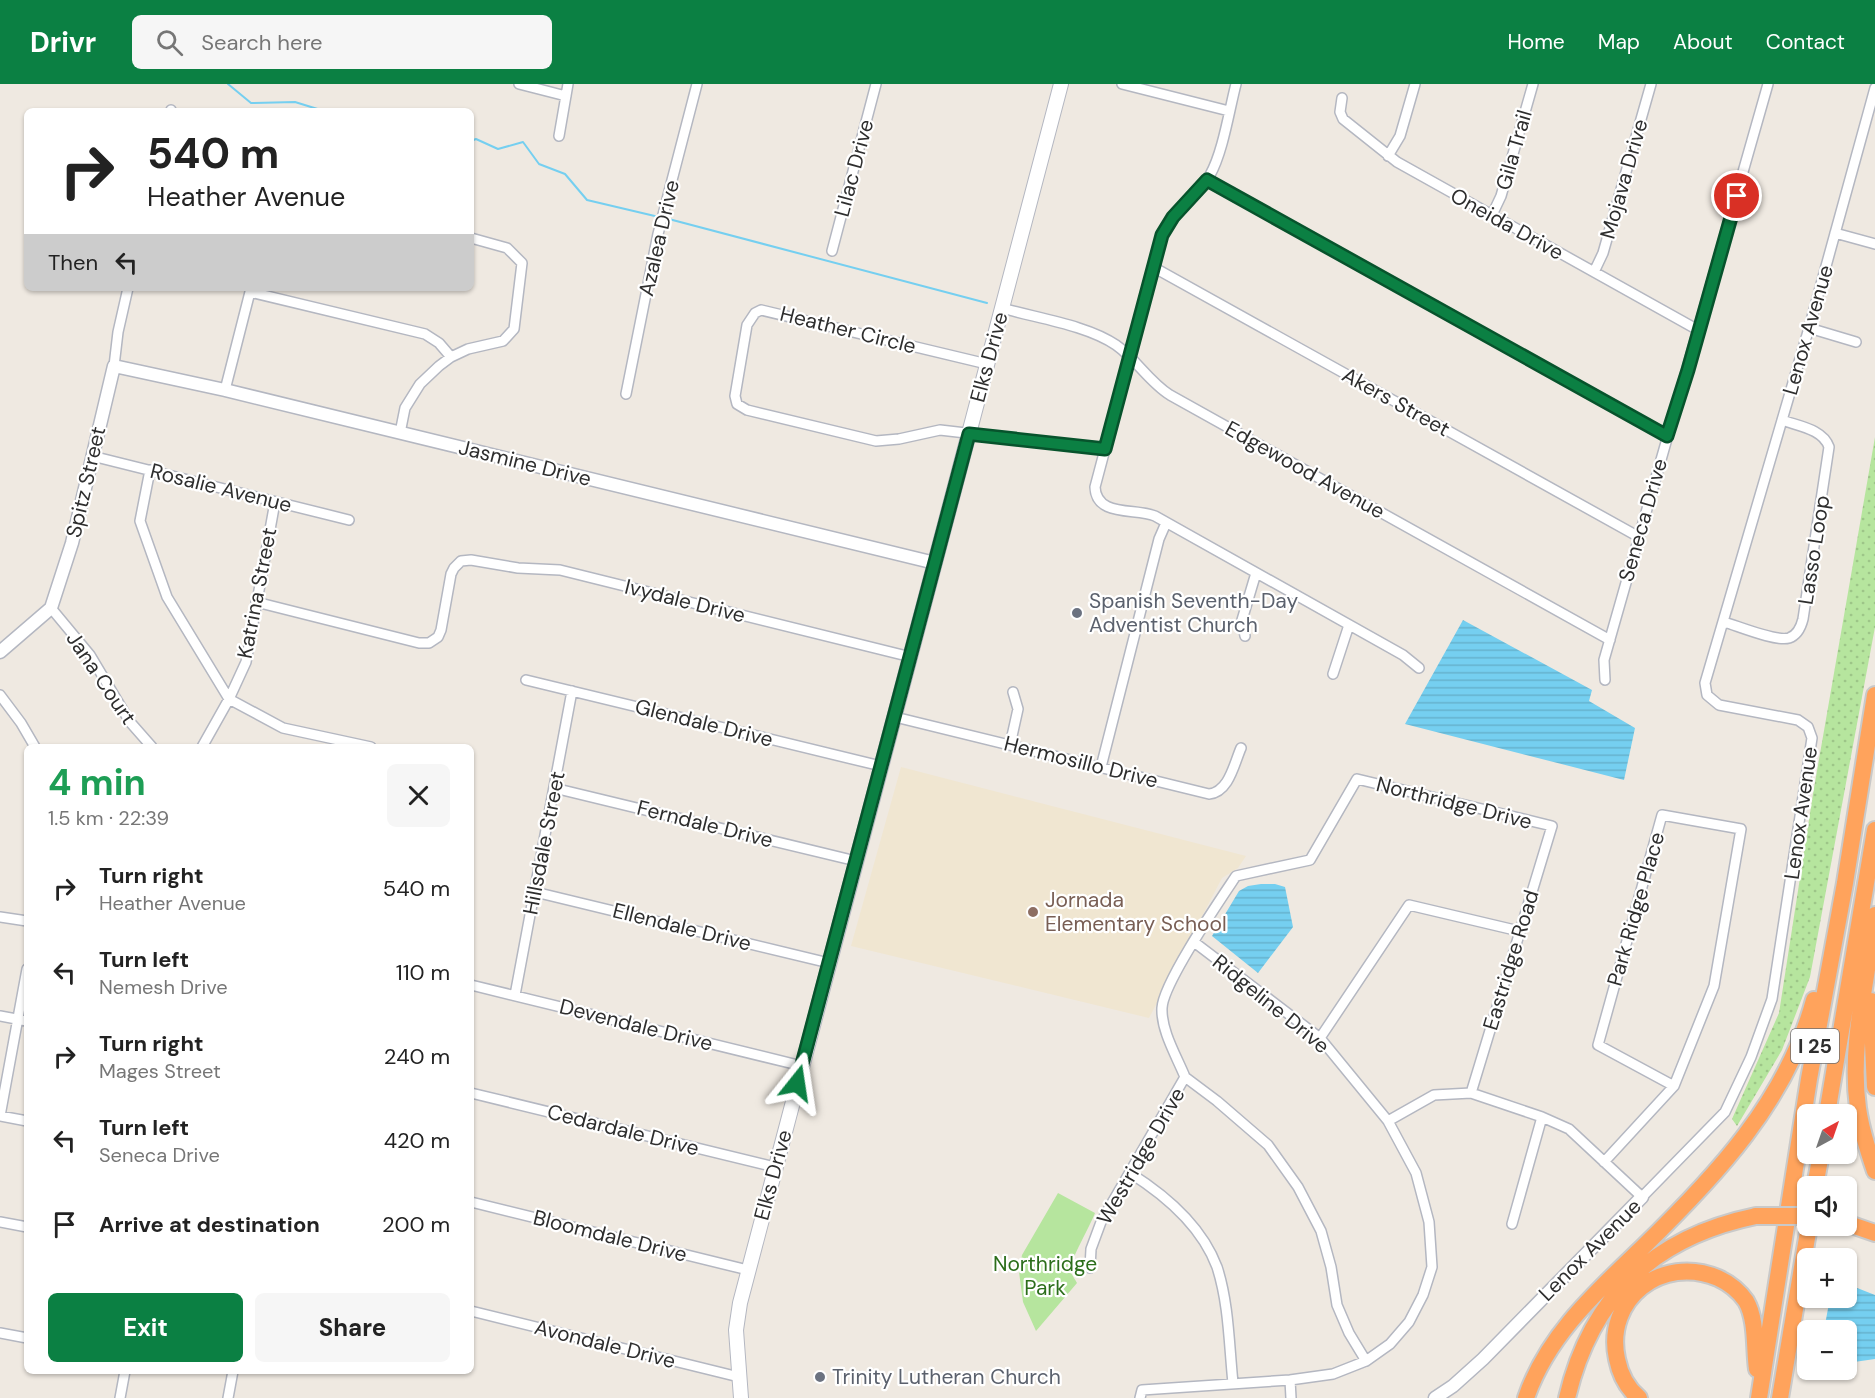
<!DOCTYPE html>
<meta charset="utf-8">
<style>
body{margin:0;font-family:"DM Sans",sans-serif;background:#f6f6f6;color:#222;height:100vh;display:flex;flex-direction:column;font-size:22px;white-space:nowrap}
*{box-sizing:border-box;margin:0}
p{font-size:20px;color:#767676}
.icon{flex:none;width:33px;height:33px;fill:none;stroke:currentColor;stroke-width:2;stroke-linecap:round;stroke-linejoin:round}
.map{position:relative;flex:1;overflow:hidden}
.drawer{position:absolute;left:24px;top:660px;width:450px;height:630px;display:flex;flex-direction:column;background:#fff;border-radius:9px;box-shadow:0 2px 4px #0004}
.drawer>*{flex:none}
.guide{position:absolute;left:24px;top:24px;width:450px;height:183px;border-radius:9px;box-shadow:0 2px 4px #0004;background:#fff;color:#222;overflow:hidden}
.needle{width:39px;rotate:40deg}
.tools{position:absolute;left:1797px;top:1020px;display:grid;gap:12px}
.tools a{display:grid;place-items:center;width:60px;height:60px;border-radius:9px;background:#fff;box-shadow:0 2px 4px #0004;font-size:30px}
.pin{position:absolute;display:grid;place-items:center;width:51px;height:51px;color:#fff;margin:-26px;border:3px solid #fff;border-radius:50%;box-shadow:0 2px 6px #0007}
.me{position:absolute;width:66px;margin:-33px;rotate:15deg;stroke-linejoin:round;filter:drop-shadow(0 0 4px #0008)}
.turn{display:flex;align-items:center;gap:21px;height:126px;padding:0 24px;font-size:27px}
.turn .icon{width:78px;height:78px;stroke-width:2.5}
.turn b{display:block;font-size:42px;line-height:51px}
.then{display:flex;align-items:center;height:57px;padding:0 24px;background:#0003;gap:12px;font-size:22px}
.round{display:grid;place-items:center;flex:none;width:63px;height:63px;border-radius:9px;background:#f6f6f6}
.head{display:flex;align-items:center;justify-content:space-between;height:102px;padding:0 24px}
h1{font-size:36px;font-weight:700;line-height:45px;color:#1e9e55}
.button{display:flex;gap:12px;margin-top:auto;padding:12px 24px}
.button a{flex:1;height:69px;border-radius:9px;background:#0b8043;color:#fff;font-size:24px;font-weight:700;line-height:69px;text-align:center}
.button a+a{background:#f6f6f6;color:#222}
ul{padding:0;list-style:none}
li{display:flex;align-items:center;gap:18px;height:84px;padding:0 24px}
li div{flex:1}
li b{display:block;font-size:22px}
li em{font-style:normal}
header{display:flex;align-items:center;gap:36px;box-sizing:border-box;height:84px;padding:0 30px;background:#0b8043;color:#fff}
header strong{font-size:28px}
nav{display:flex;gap:33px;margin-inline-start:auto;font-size:21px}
.search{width:420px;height:54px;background:#f6f6f6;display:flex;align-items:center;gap:15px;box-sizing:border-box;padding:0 21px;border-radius:9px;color:#767676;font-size:22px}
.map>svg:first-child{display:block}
.education{fill:#f0e6d1}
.grass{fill:url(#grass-dots)}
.park{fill:#b6e59e}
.water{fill:url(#water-rules)}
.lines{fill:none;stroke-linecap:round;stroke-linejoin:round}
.stream{stroke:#75cff0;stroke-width:2}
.minor-casing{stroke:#b4b7c1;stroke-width:12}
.tertiary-casing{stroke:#b4b7c1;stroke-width:15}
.secondary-casing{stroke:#b4b7c1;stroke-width:16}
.motorway-casing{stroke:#c9c9c9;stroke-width:20}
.minor{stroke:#fff;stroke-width:9}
.tertiary{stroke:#fff;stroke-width:12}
.secondary{stroke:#fff;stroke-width:14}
.motorway{stroke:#ffa35c;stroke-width:16}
.motorway-bridge-casing{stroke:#c9c9c9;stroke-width:20;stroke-linecap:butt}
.motorway-bridge{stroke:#ffa35c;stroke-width:16}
.route-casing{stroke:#07532c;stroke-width:15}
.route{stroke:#0b8043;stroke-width:10}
.worship-dot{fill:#6b7280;stroke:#fff;stroke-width:2}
.education-dot{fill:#8d6e63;stroke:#fff;stroke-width:2}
.labels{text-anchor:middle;stroke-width:4.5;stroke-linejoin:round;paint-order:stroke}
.shield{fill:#fff;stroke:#6d6d6d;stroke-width:1.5}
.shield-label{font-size:20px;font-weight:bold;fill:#2e2e2e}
.street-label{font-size:21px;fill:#2e2e2e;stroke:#fff}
.worship-label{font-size:21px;fill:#5b616d;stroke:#fff;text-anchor:start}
.education-label{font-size:21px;fill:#785e54;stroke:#fff;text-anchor:start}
.park-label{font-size:21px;fill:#2c6e1b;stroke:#fff}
</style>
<header>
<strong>Drivr</strong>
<div class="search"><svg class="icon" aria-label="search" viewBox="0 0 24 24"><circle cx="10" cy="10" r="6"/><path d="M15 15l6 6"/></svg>Search here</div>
<nav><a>Home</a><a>Map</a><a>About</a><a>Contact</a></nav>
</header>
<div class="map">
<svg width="1875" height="1314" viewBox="0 0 1875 1314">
<defs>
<pattern id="grass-dots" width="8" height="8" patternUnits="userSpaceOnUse" patternTransform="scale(1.5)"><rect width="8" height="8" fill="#b6e59e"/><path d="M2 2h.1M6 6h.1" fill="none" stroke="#9dc588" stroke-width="1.8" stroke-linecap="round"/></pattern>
<pattern id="water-rules" width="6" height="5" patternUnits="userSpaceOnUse" patternTransform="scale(1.5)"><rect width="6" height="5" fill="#75cff0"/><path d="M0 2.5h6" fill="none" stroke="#66b2ce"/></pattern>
</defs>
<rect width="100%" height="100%" fill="#efe9e1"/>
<!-- education -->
<path class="education" d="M901 683 1246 772 1238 784 1222 794 1149 934 851 862Z"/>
<!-- grass -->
<path class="grass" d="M1875 353V543L1810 893 1782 966 1737 1042 1732 1035 1779 929 1813 710Z"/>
<!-- park -->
<path class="park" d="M1058 1109 1095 1129C1091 1140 1069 1179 1070 1186 1071 1190 1075 1195 1077 1199L1036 1247 1023 1218 1019 1188 1022 1171Z"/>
<!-- water -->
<path class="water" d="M1463 536 1592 606 1589 617 1635 644 1624 696 1405 640Z
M1261 800H1275L1285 803 1293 843 1258 889 1212 852 1239 807 1248 802Z
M1847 1200 1875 1211V1275L1847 1279 1846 1246H1824L1830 1214H1846Z"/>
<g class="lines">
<!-- stream -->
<path class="stream" d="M228 0 251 19 295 18 324 27
M471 57 476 55 498 65 523 58 539 80 565 90 587 116 659 133
M665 134 987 219"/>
<!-- minor casing -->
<g class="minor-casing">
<path id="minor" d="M519 0 566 12
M1122 0 1229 27
M1236 0C1229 27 1223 68 1210 91 1195 117 1171 127 1160 158L1095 403C1096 433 1135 424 1155 432L1403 571 1419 584
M1342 14 1340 28 1343 35 1397 78 1698 246
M171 27V26
M559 52 568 0
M1388 72 1400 52 1415 0
M1207 96 1667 352
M1492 131 1501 112 1533 0
M1835 149 1875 160
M832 167 876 0
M1153 183 1639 453
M1594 188 1603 169 1651 0
M250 208 425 250 439 259 451 273
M1002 224C1036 234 1087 241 1116 261 1136 275 1149 298 1170 311L1610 556
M1809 244 1856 258
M987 280 761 226 755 229 747 241 735 312 737 320 747 326 876 357 899 355 940 346 1105 365
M114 282 118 248 128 204
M225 306 251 204
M626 310 658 150 697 0
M400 349 405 324 420 300 439 282 451 273 468 265 503 257 514 245 522 179 507 164 471 154
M92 372 349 436
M150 386 140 437 167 513 229 615 283 644 371 663
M256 518 419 559H429L438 553 441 546 451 490 454 484 461 477 471 476 518 484 560 486 911 573
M51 524 90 571 130 638 152 663
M1724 538C1738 542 1776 558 1789 554 1798 551 1801 543 1803 535L1829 363C1823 345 1798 342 1782 336
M1245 552 1242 536 1256 489
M1333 590 1349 541
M526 596 881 682
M1605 596 1604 576 1768 0
M0 611 21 639 35 663
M895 633 1209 710C1229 708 1234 680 1241 664
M1010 661 1018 625 1013 608
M202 663 229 615 246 578 275 418
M1101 683 1159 455 1166 439
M554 704 856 777
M535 808 829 879
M0 833 27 837
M471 901 802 982
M515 911 572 607
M0 932 27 937
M1320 954 1409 821 1519 847
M1185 993 1217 1017 1268 1061 1298 1103 1321 1147 1331 1183 1337 1221 1349 1249 1366 1277
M471 1009 775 1083
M0 1032 27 885
M0 1032 27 1037
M1388 1037 1434 1011 1471 1009 1542 1033 1569 1045 1642 1113 1725 1028 1751 973 1772 915 1812 654 1808 643 1798 636 1719 621 1707 611 1705 599 1809 244 1875 4
M1604 1078 1674 1002 1714 902 1741 745 1662 731 1598 961 1674 1002
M1130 1089C1165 1111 1202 1143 1217 1183 1229 1220 1229 1261 1233 1299
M471 1118 748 1186
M0 1138 27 1143
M1512 1140 1542 1033
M1090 1184 1091 1165 1101 1138 1185 993C1177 973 1161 947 1162 924 1163 899 1220 816 1236 792L1310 776 1357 695 1552 742 1471 1009
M471 1227 739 1293
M0 1249 27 1254
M1290 1296 1291 1314
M120 1314 125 1287
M228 1314 233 1287
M1140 1314 1142 1306 1290 1296 1333 1290 1366 1277 1390 1260 1409 1238 1423 1211 1432 1183 1429 1138 1416 1089 1388 1037 1320 954 1194 858"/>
</g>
<!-- tertiary casing -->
<g class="tertiary-casing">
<path id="tertiary" d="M0 568 51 524 72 459 114 282 225 306 935 479
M1435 1314 1453 1302 1483 1275 1642 1113"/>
</g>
<!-- secondary casing -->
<g class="secondary-casing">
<path id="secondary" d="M741 1314 736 1246 740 1219 1061 0"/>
</g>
<!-- motorway casing -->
<g class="motorway-casing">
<path id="motorway" d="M1875 831C1868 894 1849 960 1858 1024 1861 1046 1868 1067 1875 1087
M1871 917 1875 1003
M1827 1030 1875 746
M1815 1102 1821 1070
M1846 1139 1875 1149
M1526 1314C1547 1252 1596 1208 1642 1164 1715 1093 1787 1017 1814 916
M1567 1314C1591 1212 1654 1153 1756 1132
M1639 1314C1627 1304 1620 1290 1617 1275 1604 1215 1662 1170 1718 1194 1729 1199 1739 1207 1746 1217 1757 1236 1754 1264 1757 1285
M1759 1314 1809 995 1845 799 1875 611
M1780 1314 1809 1142"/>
</g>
<!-- minor -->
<use href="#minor" class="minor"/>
<!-- tertiary -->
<use href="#tertiary" class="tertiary"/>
<!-- secondary -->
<use href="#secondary" class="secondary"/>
<!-- motorway -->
<use href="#motorway" class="motorway"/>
<!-- motorway-bridge casing -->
<g class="motorway-bridge-casing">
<path id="motorway-bridge" d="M1756 1132H1808"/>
</g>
<!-- motorway-bridge -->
<use href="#motorway-bridge" class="motorway-bridge"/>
</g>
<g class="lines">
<!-- route casing -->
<g class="route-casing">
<path id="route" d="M797 999 969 350 1105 365 1162 151 1173 133 1207 96 1667 352 1688 286 1737 112"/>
</g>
<!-- route -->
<use href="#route" class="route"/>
</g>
<!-- markers -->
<g class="worship-dot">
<circle cx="1077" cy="529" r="6"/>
<circle cx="820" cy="1293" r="6"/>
</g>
<circle class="education-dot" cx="1033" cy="828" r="6"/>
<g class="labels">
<!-- shield labels -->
<rect class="shield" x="1791" y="945" width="48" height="34" rx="4.5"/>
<g class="shield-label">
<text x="1815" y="969">I 25</text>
</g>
<!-- street labels -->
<g class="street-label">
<text transform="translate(1514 66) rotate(-74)" y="7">Gila Trail</text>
<text transform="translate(854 84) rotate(-75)" y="7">Lilac Drive</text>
<text transform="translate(1624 95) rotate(-74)" y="7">Mojava Drive</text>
<text transform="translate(1507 140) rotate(29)" y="7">Oneida Drive</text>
<text transform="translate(659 154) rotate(-77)" y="7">Azalea Drive</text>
<text transform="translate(848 246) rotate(14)" y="7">Heather Circle</text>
<text transform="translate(1808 246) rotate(-74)" y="7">Lenox Avenue</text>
<text transform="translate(989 273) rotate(-75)" y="7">Elks Drive</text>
<text transform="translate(1396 318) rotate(29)" y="7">Akers Street</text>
<text transform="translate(525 379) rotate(14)" y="7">Jasmine Drive</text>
<text transform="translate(1305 386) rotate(29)" y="7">Edgewood Avenue</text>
<text transform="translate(86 398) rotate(-77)" y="7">Spitz Street</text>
<text transform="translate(221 404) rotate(14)" y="7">Rosalie Avenue</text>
<text transform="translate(1643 436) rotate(-74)" y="7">Seneca Drive</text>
<text transform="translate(1814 466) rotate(-81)" y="7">Lasso Loop</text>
<text transform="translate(257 509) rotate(-79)" y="7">Katrina Street</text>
<text transform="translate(685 517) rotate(14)" y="7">Ivydale Drive</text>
<text transform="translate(101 594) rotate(56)" y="7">Jana Court</text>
<text transform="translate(704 639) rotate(14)" y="7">Glendale Drive</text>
<text transform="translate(1081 678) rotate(14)" y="7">Hermosillo Drive</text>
<text transform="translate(1454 719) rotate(14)" y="7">Northridge Drive</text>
<text transform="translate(1801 729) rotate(-82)" y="7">Lenox Avenue</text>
<text transform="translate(705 740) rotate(14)" y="7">Ferndale Drive</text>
<text transform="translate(544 759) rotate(-79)" y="7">Hillsdale Street</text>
<text transform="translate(1636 825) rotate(-74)" y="7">Park Ridge Place</text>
<text transform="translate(682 843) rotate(14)" y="7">Ellendale Drive</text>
<text transform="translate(1511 876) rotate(-73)" y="7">Eastridge Road</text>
<text transform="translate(1271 920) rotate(39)" y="7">Ridgeline Drive</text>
<text transform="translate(636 941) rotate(14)" y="7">Devendale Drive</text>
<text transform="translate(623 1046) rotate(14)" y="7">Cedardale Drive</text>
<text transform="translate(1141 1072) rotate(-60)" y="7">Westridge Drive</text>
<text transform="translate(773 1091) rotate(-75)" y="7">Elks Drive</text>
<text transform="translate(610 1152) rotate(14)" y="7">Bloomdale Drive</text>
<text transform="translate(1590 1166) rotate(-45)" y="7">Lenox Avenue</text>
<text transform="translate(605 1260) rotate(14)" y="7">Avondale Drive</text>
</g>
<!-- worship labels -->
<g class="worship-label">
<text x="1089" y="524">Spanish Seventh-Day<tspan x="1089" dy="24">Adventist Church</tspan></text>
<text x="832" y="1300">Trinity Lutheran Church</text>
</g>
<!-- education labels -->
<g class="education-label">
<text x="1045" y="823">Jornada<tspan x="1045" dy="24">Elementary School</tspan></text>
</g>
<!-- park labels -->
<g class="park-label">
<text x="1045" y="1187">Northridge<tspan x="1045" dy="24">Park</tspan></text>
</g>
</g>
</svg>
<div class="tools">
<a><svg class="needle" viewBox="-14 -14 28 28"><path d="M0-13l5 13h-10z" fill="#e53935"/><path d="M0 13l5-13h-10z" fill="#767676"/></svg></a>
<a><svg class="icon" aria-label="sound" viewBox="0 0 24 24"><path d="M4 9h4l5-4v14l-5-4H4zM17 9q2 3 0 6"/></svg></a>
<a>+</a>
<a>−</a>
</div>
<div class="pin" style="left:1737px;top:112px;background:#d93025"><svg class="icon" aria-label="arrive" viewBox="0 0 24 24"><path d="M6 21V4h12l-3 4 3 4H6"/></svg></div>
<svg class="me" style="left:797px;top:999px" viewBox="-20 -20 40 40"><path d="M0-17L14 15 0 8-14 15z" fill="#0b8043" stroke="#fff" stroke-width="4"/></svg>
<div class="guide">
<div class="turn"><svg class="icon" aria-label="right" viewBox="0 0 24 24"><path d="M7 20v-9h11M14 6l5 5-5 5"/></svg><div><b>540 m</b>Heather Avenue</div></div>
<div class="then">Then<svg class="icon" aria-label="left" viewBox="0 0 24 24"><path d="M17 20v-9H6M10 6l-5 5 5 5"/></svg></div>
</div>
<section class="drawer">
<div class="head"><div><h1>4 min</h1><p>1.5 km · 22:39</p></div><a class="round"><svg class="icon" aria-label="close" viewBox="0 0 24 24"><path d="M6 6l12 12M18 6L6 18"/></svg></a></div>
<ul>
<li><svg class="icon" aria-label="right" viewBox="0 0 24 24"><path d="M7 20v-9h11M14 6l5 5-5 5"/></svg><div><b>Turn right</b><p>Heather Avenue</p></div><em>540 m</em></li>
<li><svg class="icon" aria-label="left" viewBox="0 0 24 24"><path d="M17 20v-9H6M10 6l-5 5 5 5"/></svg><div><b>Turn left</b><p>Nemesh Drive</p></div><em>110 m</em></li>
<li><svg class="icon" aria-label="right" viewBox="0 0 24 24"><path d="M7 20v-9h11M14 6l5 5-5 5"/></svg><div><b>Turn right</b><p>Mages Street</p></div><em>240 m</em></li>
<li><svg class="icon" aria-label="left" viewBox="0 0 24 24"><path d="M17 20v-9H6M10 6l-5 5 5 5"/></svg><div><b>Turn left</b><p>Seneca Drive</p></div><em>420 m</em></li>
<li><svg class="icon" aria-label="arrive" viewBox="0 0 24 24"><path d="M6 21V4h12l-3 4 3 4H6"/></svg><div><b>Arrive at destination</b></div><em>200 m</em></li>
</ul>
<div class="button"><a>Exit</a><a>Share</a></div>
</section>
</div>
